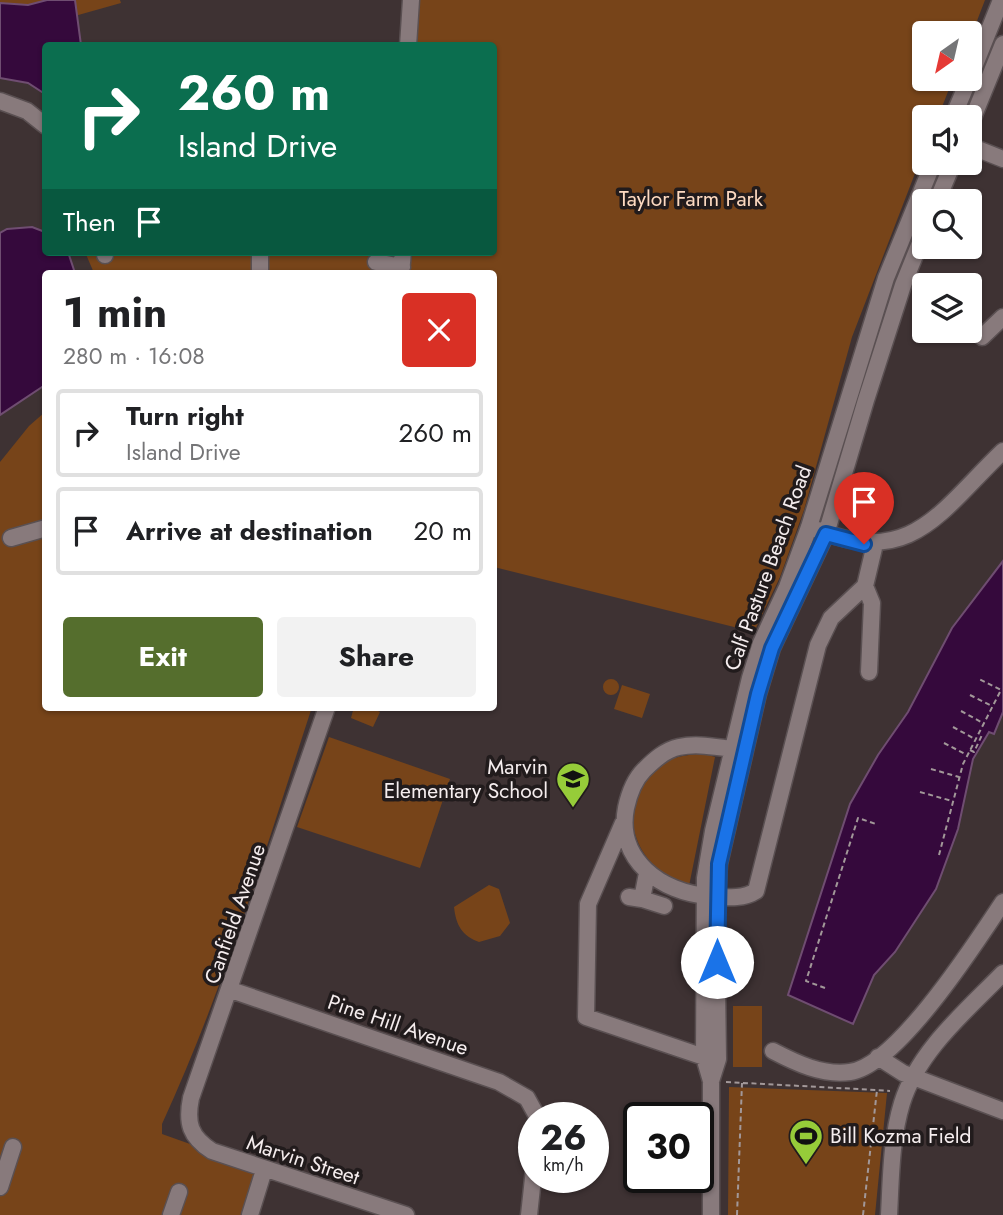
<!DOCTYPE html>
<meta charset="utf-8">
<style>
body{margin:0;font-family:Jost,sans-serif;background:#f2f2f2;color:#202124;height:100vh;display:flex;flex-direction:column;font-size:26px;white-space:nowrap}
*{box-sizing:border-box;margin:0}
p{font-size:23px;color:#757577}
.icon{flex:none;width:38px;height:38px;fill:none;stroke:currentColor;stroke-width:2;stroke-linecap:round;stroke-linejoin:round}
.map{position:relative;flex:1;overflow:hidden}
.side{position:absolute;left:42px;top:270px;width:455px;height:441px;display:flex;flex-direction:column;background:#fff;border-radius:7px;box-shadow:0 2px 5px #0004}
.side>*{flex:none}
.banner{position:absolute;left:42px;top:42px;width:455px;height:214px;border-radius:7px;box-shadow:0 2px 5px #0004;background:#0b6e4f;color:#fff;overflow:hidden}
.needle{width:46px;rotate:214deg}
.controls{position:absolute;left:912px;top:21px;display:grid;gap:14px}
.controls a{display:grid;place-items:center;width:70px;height:70px;border-radius:7px;background:#fff;box-shadow:0 2px 5px #0004;font-size:35px}
.speed{position:absolute;left:518px;top:1102px;display:flex;gap:14px;font-size:35px;font-weight:700;text-align:center}
.speed>*{display:grid;place-content:center;width:91px;height:91px;border-radius:50%;background:#fff;box-shadow:0 2px 5px #0004;line-height:1}
.speed small{font-size:18px;font-weight:400}
.speed .limit{border:4px solid #111;border-radius:10px;background:#fff;color:#111}
.pin{position:absolute;display:grid;place-items:center;width:60px;height:60px;color:#fff;margin:-72px -30px;border-radius:50% 50% 50% 0;rotate:-45deg;box-shadow:0 0 7px #0007}
.pin .icon{rotate:45deg}
.me{position:absolute;width:77px;margin:-38px;rotate:0deg;stroke-linejoin:round;filter:drop-shadow(0 0 5px #0008)}
.turn{display:flex;align-items:center;gap:24px;height:147px;padding:0 21px;font-size:32px}
.turn .icon{width:91px;height:91px;stroke-width:2.5}
.turn b{display:block;font-size:49px;line-height:60px}
.then{display:flex;align-items:center;height:66px;padding:0 21px;background:#0003;gap:14px;font-size:26px}
.round{display:grid;place-items:center;flex:none;width:74px;height:74px;border-radius:7px;background:#f2f2f2}
.summary{display:flex;align-items:center;justify-content:space-between;height:119px;padding:0 21px}
h1{font-size:42px;font-weight:700;line-height:52px}
.primary-button{display:flex;gap:14px;margin-top:auto;padding:14px 21px}
.primary-button a{flex:1;height:80px;border-radius:7px;background:#556e2d;color:#fff;font-size:28px;font-weight:700;line-height:80px;text-align:center}
.primary-button a+a{background:#f2f2f2;color:#202124}
ul{padding:0;list-style:none}
li{display:flex;align-items:center;gap:21px;height:88px;margin:0 14px 10px;padding:0 7px;border:4px solid #e0e0e0;border-radius:7px}
li div{flex:1}
li b{display:block;font-size:26px}
li em{font-style:normal}
.map>svg:first-child{display:block}
.green{fill:#774419}
.water{fill:#35093c;stroke:#6f4d71;stroke-width:2}
.lines{fill:none;stroke-linecap:round;stroke-linejoin:round}
.minor-casing{stroke:#5a5052;stroke-width:19}
.path{stroke:#a29899;stroke-width:2;stroke-dasharray:5 3.5;stroke-linecap:butt}
.minor{stroke:#887a7c;stroke-width:16}
.route-casing{stroke:#114b97;stroke-width:18}
.route{stroke:#1a73e8;stroke-width:12}
.labels{text-anchor:middle;stroke-width:7;stroke-linejoin:round;paint-order:stroke}
.park-label{font-size:21px;fill:#fddac1;stroke:#211b1c}
.street-label{font-size:21px;fill:#f5edee;stroke:#211b1c}
.poi-label{font-size:21px;fill:#f5edee;stroke:#211b1c;text-anchor:end}
</style>
<div class="map">
<svg width="1003" height="1215" viewBox="0 0 1003 1215">
<rect width="100%" height="100%" fill="#3e3233"/>
<!-- green -->
<path class="green" d="M0 0H120L121 3 0 37Z
M418 0H985L970 39V33H924V79H953L938 117H924V150L852 337 804 510 780 577 754 632 494 567V273H399L400 252H494V46L414 45Z
M85 252H396V273H94Z
M45 412 46 707H312C266 848 224 989 162 1124V1134L260 1169 245 1215H0V462L29 426Z
M603 687a8 8 0 1 1 16 0a8 8 0 1 1-16 0Z
M622 685 650 694 642 718 614 709Z
M354 707H378L376 710 380 712 373 727 351 718Z
M329 737 450 779 420 868 297 827Z
M701 753 715 757 689 886C630 870 607 790 669 760 678 756 691 755 701 753Z
M489 885 499 889 510 923 500 936 479 942C462 936 456 925 454 907Z
M733 1006H762V1067H733Z
M729 1087 887 1093 875 1215H728Z"/>
<!-- water -->
<path class="water" d="M47 0H75L81 45 46 46 45 94 28 83 0 78V3L28 5Z
M32 227 45 232 46 252H68L75 273H46L45 385 0 415V233L7 229Z
M1003 561V712L994 734 989 732 973 759 958 829 936 889 895 952 874 975 853 1024 788 995 850 804 878 755 908 712 952 628Z"/>
<g class="lines">
<!-- minor casing -->
<g class="minor-casing">
<path id="minor" d="M408 46 411 0
M970 77 1001 0
M0 101 27 111 46 126
M953 117 969 79
M970 125 1003 44
M970 146 1003 159
M937 201 953 163
M105 252V255
M376 262 402 267
M260 273V252
M401 273 403 252
M982 337 1003 317
M818 530C912 568 941 510 1003 451
M11 538 46 528
M865 586 872 603 869 672
M327 707 191 1098C186 1123 190 1137 212 1151L406 1215
M733 749C715 747 697 743 679 747 665 750 654 760 644 770 634 780 629 794 626 808 616 859 661 893 709 896 725 897 742 900 756 891L818 645 831 618 865 586 875 544
M623 823 588 904 586 1017 704 1057
M629 897 642 899 647 873
M642 899 664 906
M231 990 499 1082 527 1098 538 1118
M773 1051C796 1063 823 1076 850 1072 897 1066 977 941 1003 902
M878 1057 903 1073 1003 1111
M711 1081 704 1057 705 878 713 831 750 678 761 643 787 587 809 527 886 278 933 163
M0 1187 13 1147
M171 1215 179 1192
M250 1215 264 1170
M529 1215 534 1169
M711 1215V1081L718 1059 716 911 719 864 758 694 772 648 826 534 866 400 903 285 924 233
M889 1215C891 1178 891 1139 902 1103 918 1051 966 1011 1003 973"/>
</g>
<!-- path -->
<path class="path" d="M970 695 992 706
M961 711 983 723
M953 727 975 739
M944 743 967 755
M970 750 974 752 982 735
M931 769 959 777
M920 792 952 801
M939 855 963 764 1001 690 979 679
M825 988 806 981 858 818 876 824
M726 1082 876 1090
M737 1215 742 1083
M863 1215 877 1090 890 1091"/>
<!-- minor -->
<use href="#minor" class="minor"/>
</g>
<g class="lines">
<!-- route casing -->
<g class="route-casing">
<path id="route" d="M717 962 719 864 758 694 772 648 826 534 864 544"/>
</g>
<!-- route -->
<use href="#route" class="route"/>
</g>
<!-- icons -->
<defs>
<g id="school-pin" transform="scale(1.75)"><path d="M0 17L-7.5 6A9.5 9.5 0 1 1 7.5 6Z" fill="#96cc39" stroke="#211b1c"/><path d="M0-5L7-2L0 1L-7-2ZM-4 1L0 2.5L4 1V4Q0 6-4 4Z" fill="#111"/></g>
<g id="stadium-pin" transform="scale(1.75)"><path d="M0 17L-7.5 6A9.5 9.5 0 1 1 7.5 6Z" fill="#96cc39" stroke="#211b1c"/><path d="M0-5a6.5 5 0 1 0 0 10a6.5 5 0 1 0 0-10ZM-3.5-1.8h7v3.6h-7Z" fill="#111"/></g>
</defs>
<g fill-rule="evenodd">
<use href="#school-pin" x="573" y="779"/>
<use href="#stadium-pin" x="806" y="1136"/>
</g>
<g class="labels">
<!-- park labels -->
<g class="park-label">
<text x="691" y="206">Taylor Farm Park</text>
</g>
<!-- street labels -->
<g class="street-label">
<text transform="translate(768 568) rotate(-70)" y="7">Calf Pasture Beach Road</text>
<text transform="translate(235 914) rotate(-71)" y="7">Canfield Avenue</text>
<text transform="translate(398 1025) rotate(19)" y="7">Pine Hill Avenue</text>
<text transform="translate(303 1160) rotate(18)" y="7">Marvin Street</text>
</g>
<!-- poi labels -->
<g class="poi-label">
<text x="548" y="774">Marvin<tspan x="548" dy="24">Elementary School</tspan></text>
<text x="830" y="1143" text-anchor="start">Bill Kozma Field</text>
</g>
</g>
</svg>
<div class="controls">
<a><svg class="needle" viewBox="-14 -14 28 28"><path d="M0-13l5 13h-10z" fill="#e53935"/><path d="M0 13l5-13h-10z" fill="#757577"/></svg></a>
<a><svg class="icon" aria-label="sound" viewBox="0 0 24 24"><path d="M4 9h4l5-4v14l-5-4H4zM17 9q2 3 0 6"/></svg></a>
<a><svg class="icon" aria-label="search" viewBox="0 0 24 24"><circle cx="10" cy="10" r="6"/><path d="M15 15l6 6"/></svg></a>
<a><svg class="icon" aria-label="layers" viewBox="0 0 24 24"><path d="M12 4l9 5-9 5-9-5zM3 14l9 5 9-5"/></svg></a>
</div>
<div class="speed"><div>26<small>km/h</small></div><div class="limit">30</div></div>
<div class="pin" style="left:864px;top:544px;background:#d93025"><svg class="icon" aria-label="arrive" viewBox="0 0 24 24"><path d="M6 21V4h12l-3 4 3 4H6"/></svg></div>
<svg class="me" style="left:717px;top:962px" viewBox="-20 -20 40 40"><circle r="19" fill="#fff"/><path d="M0-13L10 11 0 6-10 11z" fill="#1a73e8"/></svg>
<div class="banner">
<div class="turn"><svg class="icon" aria-label="right" viewBox="0 0 24 24"><path d="M7 20v-9h11M14 6l5 5-5 5"/></svg><div><b>260 m</b>Island Drive</div></div>
<div class="then">Then<svg class="icon" aria-label="arrive" viewBox="0 0 24 24"><path d="M6 21V4h12l-3 4 3 4H6"/></svg></div>
</div>
<section class="side">
<div class="summary"><div><h1>1 min</h1><p>280 m · 16:08</p></div><a class="round" style="background:#d93025;color:#fff"><svg class="icon" aria-label="close" viewBox="0 0 24 24"><path d="M6 6l12 12M18 6L6 18"/></svg></a></div>
<ul>
<li><svg class="icon" aria-label="right" viewBox="0 0 24 24"><path d="M7 20v-9h11M14 6l5 5-5 5"/></svg><div><b>Turn right</b><p>Island Drive</p></div><em>260 m</em></li>
<li><svg class="icon" aria-label="arrive" viewBox="0 0 24 24"><path d="M6 21V4h12l-3 4 3 4H6"/></svg><div><b>Arrive at destination</b></div><em>20 m</em></li>
</ul>
<div class="primary-button"><a>Exit</a><a>Share</a></div>
</section>
</div>
